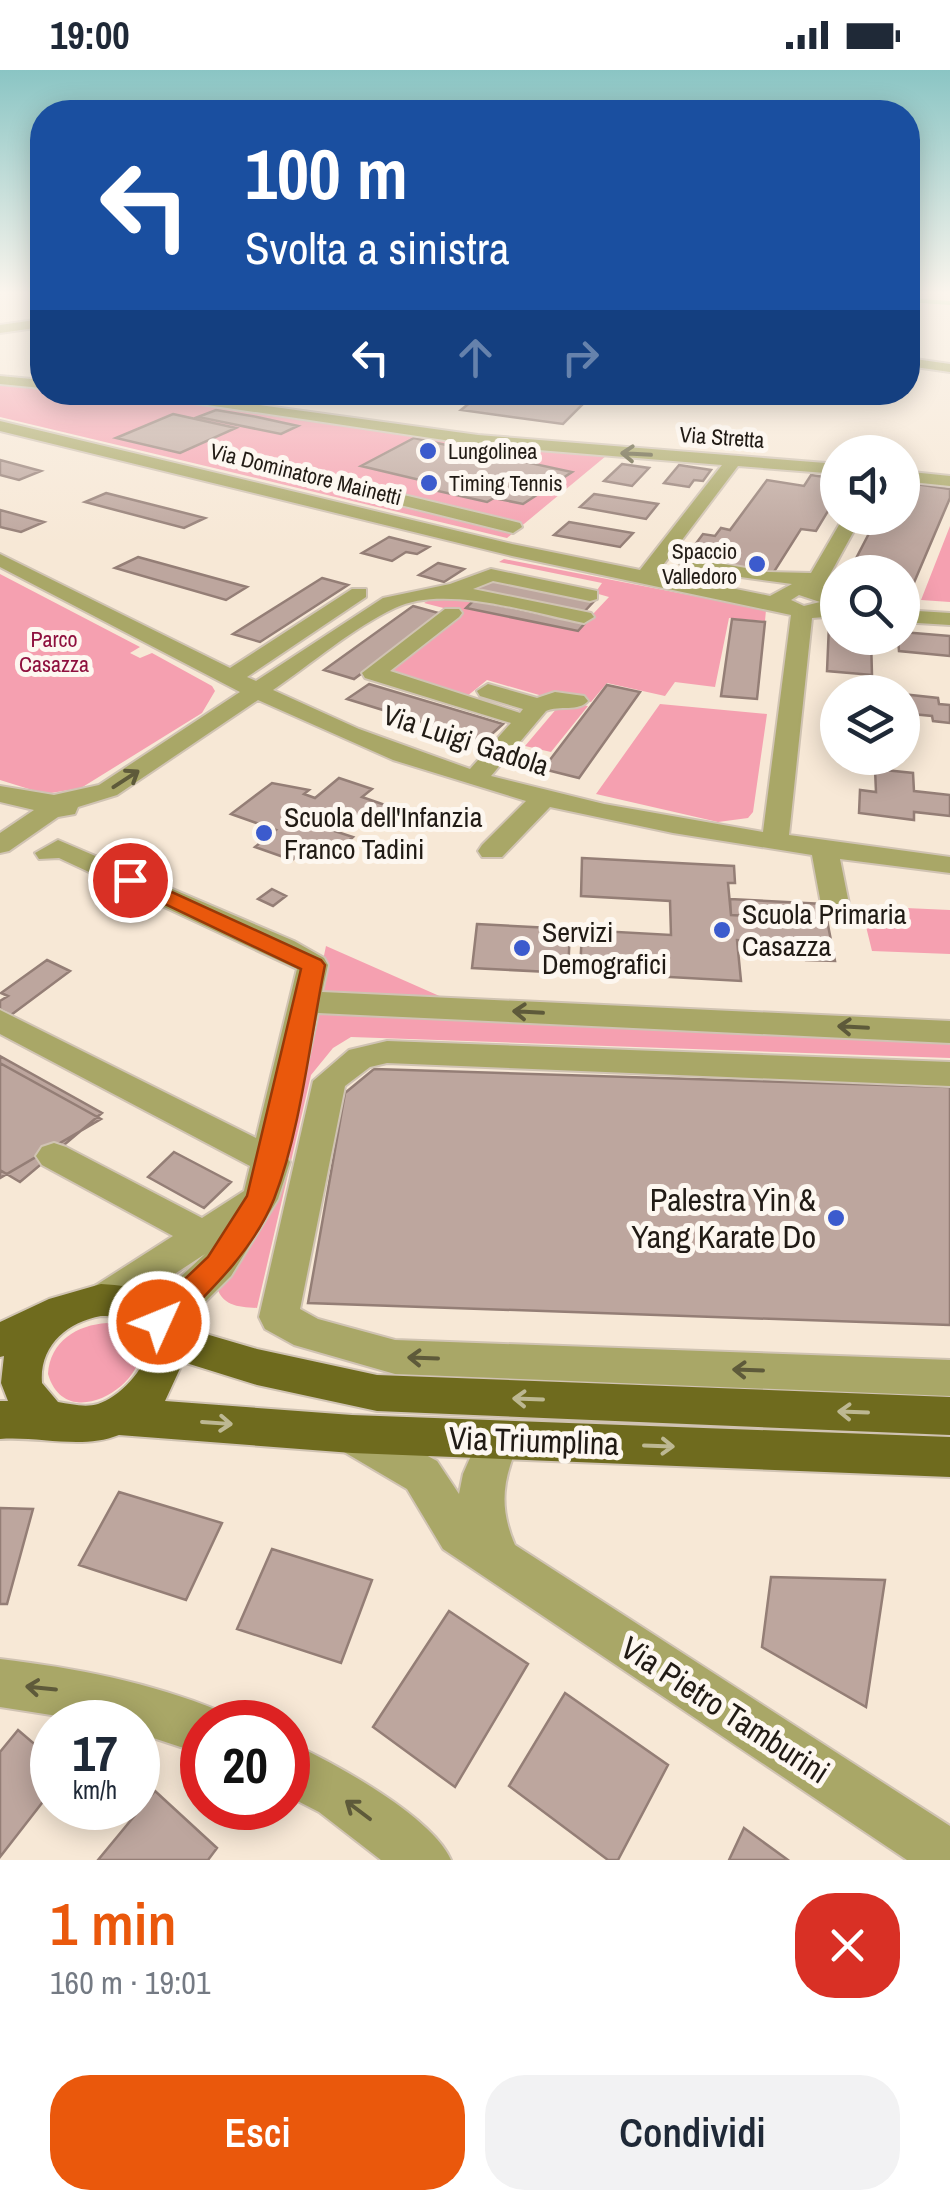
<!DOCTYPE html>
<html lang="it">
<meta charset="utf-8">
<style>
body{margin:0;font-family:"Archivo Narrow",sans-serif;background:#f2f2f3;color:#1f2937;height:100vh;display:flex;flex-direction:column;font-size:38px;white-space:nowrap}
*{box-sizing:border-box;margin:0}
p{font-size:32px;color:#747a83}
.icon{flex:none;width:55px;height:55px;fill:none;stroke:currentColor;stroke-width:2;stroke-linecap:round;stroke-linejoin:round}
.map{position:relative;height:1790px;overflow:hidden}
.drawer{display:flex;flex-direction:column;background:#fff;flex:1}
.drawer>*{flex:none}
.guide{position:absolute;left:30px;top:30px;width:890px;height:305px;border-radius:40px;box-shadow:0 5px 25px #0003;background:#1a4fa0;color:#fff;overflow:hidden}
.tools{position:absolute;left:820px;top:365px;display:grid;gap:20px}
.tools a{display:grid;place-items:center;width:100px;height:100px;border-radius:50%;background:#fff;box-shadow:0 5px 25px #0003;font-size:50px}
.speed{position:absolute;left:30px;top:1630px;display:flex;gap:20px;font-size:50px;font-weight:700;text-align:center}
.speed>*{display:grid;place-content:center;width:130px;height:130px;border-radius:50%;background:#fff;box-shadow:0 5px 25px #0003;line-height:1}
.speed small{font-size:25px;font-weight:400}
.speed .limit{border:15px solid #d22;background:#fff;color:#111}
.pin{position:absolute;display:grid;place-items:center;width:85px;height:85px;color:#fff;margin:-42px;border:5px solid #fff;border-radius:50%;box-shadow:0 2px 10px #0007}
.me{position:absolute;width:110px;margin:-55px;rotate:46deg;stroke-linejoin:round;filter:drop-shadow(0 0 8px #0008)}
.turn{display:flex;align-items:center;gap:35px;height:210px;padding:0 50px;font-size:45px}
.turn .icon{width:130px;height:130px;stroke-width:2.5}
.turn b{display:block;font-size:70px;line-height:85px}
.lanes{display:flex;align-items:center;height:95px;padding:0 50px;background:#0003;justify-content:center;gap:50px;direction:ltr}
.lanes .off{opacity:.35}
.round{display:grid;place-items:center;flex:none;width:105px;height:105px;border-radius:40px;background:#f2f2f3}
.overview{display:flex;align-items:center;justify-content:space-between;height:170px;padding:0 50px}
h1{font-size:60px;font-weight:600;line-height:75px;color:#ea580c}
.action{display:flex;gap:20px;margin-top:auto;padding:20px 50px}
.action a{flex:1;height:115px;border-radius:40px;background:#ea580c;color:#fff;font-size:40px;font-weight:600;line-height:115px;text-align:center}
.action a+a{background:#f2f2f3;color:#1f2937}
.status{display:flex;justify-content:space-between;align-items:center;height:70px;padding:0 50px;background:#fff;direction:ltr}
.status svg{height:28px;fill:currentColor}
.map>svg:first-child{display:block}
.green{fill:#f5a0b0}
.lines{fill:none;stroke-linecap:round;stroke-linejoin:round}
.stream{stroke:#9dde8d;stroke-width:4}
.building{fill:#bda69e;stroke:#947e76;stroke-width:2.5}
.minor-casing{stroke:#d0c3b3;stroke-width:4}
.major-casing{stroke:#d0c3b3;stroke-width:4}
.minor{fill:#a9a767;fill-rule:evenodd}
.major{fill:#6f6b1e;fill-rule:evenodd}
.oneway{stroke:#5e5a3a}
.oneway2{stroke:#bdb892}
.route{fill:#ea580c;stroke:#983908;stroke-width:2.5}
.poi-dot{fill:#3c5bcd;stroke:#fdf7f0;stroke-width:4}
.labels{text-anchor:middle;stroke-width:10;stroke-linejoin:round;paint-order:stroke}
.far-street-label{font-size:22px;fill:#211b15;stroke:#fdf7f0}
.far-poi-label{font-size:22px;fill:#211b15;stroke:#fdf7f0;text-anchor:start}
.far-park-label{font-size:22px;fill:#8e103e;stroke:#fdf7f0}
.street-label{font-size:28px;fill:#211b15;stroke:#fdf7f0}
.poi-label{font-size:28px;fill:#211b15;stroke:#fdf7f0;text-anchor:start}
.near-poi-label{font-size:32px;fill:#211b15;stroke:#fdf7f0;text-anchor:end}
.near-street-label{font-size:32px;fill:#211b15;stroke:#fdf7f0}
</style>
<div class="status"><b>19:00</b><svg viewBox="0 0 49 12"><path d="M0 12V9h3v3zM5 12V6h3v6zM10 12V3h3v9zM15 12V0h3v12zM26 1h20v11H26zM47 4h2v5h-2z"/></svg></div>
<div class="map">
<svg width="950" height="1790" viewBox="0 0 950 1790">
<rect width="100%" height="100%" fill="#f7e8d6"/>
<!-- green -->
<path class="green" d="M0 312 42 317V322C127 323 210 336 294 348 398 363 501 378 606 386L507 468 0 347Z
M950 456V532L921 530Z
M504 489 766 540 765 551 729 548 715 617 675 612 665 626 607 613 591 632 546 627 487 610 466 627 386 603 459 542 424 533 429 530H474L467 538 577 561 609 527 595 523 602 513 499 492Z
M0 504 140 577 130 583 140 588 152 583 212 616 215 621 202 643 81 718 45 724 0 710Z
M563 631 588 636 551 682 525 676Z
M660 634 767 644 753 742 748 748 718 752 596 724Z
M861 836 950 840V884L872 881Z
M326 876 444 928 323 923 317 919Z
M312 944 950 969V988L351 967 333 978 311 1005 257 1238C238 1237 221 1236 216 1214Z
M107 1253C199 1275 71 1383 48 1304 50 1271 77 1255 107 1253Z"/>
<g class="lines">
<!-- stream -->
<path class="stream" d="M908 230 950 233"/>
</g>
<!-- building -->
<path class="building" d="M483 322H554L590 327 563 354 461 340Z
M216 340 257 347 298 356 281 364 198 347Z
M173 344 236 358 180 383 116 368Z
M414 368 572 402 523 434 494 428 487 432 429 419 437 414 361 396Z
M0 390 41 401 19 410 0 405Z
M622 394 649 398 632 416 604 411Z
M679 395 711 400 703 411 694 410 689 417 664 413Z
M811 405 838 409V432L834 431 816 461 801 459 772 505 702 493 706 487 688 484 703 464 715 466 721 458 730 460 767 410 804 416Z
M902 412 950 419V428L910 522 902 520V502H849L877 448H902Z
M106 423 205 448 184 458 85 432Z
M594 424 658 434 646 449 580 437Z
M0 440 44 452 21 462 0 457Z
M569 452 633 463 620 477 554 465Z
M389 467 429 477 417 484 406 482 392 491 362 483Z
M138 487 247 517 226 530 115 498Z
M438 493 464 499 444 512 419 505Z
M488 507 596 529 584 542 474 520Z
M322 508 348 515 260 572 233 564Z
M474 530 585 553 578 561 466 538Z
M413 536 442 544 354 609 324 600Z
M732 549 765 552 757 629 721 626Z
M829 555 838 556V568H871L872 605 827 601Z
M902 562 950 566V586L899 581 898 568H902Z
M369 614 503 654 484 671 347 629Z
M607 615 640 622 579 708 543 699Z
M902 624 938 628 939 634 950 635V653L933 651 932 646 902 643Z
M875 699 913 703 914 721 950 725V746L914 742V750L859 743 860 720 876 722Z
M339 708 372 719 362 727 388 736 366 756 335 745 322 757 353 767 329 789 304 780 292 790 255 777 276 760 231 744 272 713 309 720 304 724 315 728Z
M582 788 734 796 735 813H728L731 845 827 850 835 891 806 890 804 874 737 870 741 911 580 902 582 860 671 865 670 831 581 826Z
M272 819 286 826 273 836 258 829Z
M730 829 824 834 827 850 731 845Z
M477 854 570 859 568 903 472 898Z
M47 890 70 901 11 945 0 939V931L8 926 1 923Z
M0 986 102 1043 20 1112 0 1100Z
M0 993 101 1049 0 1108Z
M374 999 950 1017V1255L308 1233 345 1023Z
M174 1082 231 1112 204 1138 148 1107Z
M119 1422 222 1453 186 1530 79 1495Z
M0 1438 33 1439 7 1534H0Z
M272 1479 372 1510 341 1593 237 1559Z
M771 1507 885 1510 866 1637 762 1577Z
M449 1541 528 1594 455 1717 373 1657Z
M565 1623 668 1695 618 1790H608L509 1716Z
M18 1660 52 1689V1720L0 1787V1682Z
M155 1721 217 1778 208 1790H98Z
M744 1758 788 1790H729Z"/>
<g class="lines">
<!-- minor casing -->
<g class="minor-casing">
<path id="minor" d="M42 249V257L0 263V255Z
M908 288 950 294V302L908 296Z
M0 306 42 310V318L0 314Z
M120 322H164L478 365 838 394V404L738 396 657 503 770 526 792 514 690 500 680 494 690 488 768 502 811 503 843 448H861L823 517 838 526V546L812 548 789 765 950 787V803L840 789 849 834 845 840H825L821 834 812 785 673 763 550 737 502 787H482L478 781 482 775 526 731 393 690 258 630 117 725 78 737 75 744 58 747 9 781 0 783V763L34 740 0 732V716L54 725 99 715 240 622 0 497V484L230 598 352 519H366V527L247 607 256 611 383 528 450 514 491 499 597 521V529L590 531 493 511 473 519 591 543 594 547 584 553C531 543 444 514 395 538 354 557 311 594 273 620L359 659 470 699 511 653 365 608 362 603 445 539H459L462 543 459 547 390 601 520 643 523 639 480 626 477 621 488 614 537 628 555 622 584 626 588 631C579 642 559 635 546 641L491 706 604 734 763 762 791 545 512 486 0 361V351L512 474 640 500 722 395 478 375ZM799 525 820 532 804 536 791 530Z
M902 401 950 406V416L902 411Z
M358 414 520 453 522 457 513 463 352 423 349 419Z
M902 540 950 543V555L902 552Z
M58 770 294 871 324 888 328 895 322 922 950 951V973L318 943 287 1087 290 1092 278 1129 231 1206 173 1264 159 1269 145 1264 139 1252 145 1240 205 1184 118 1241 104 1246 90 1241 85 1230 90 1219 173 1166 42 1095 36 1086 42 1077 54 1073 66 1077 202 1148 244 1121 250 1096 0 964V940L256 1068 297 899 59 788 39 789 35 783Z
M387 971 950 992V1016L387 993 370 997 345 1016 300 1239 318 1249 395 1270 950 1290V1326L395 1304 294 1275 265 1259 259 1247 313 1011 349 980Z
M354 1346 437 1391 459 1424 463 1404 484 1356 499 1351 514 1356 520 1370C503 1408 498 1436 515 1475L950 1756V1790H907L443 1479 407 1419 339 1379 333 1365 339 1351Z
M0 1589C76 1598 149 1612 220 1641L224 1652H202V1684L138 1663V1652H96L0 1637Z
M288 1672C332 1691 433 1747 451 1790H381L319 1742 288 1726Z"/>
</g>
<!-- major casing -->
<g class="major-casing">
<path id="major" d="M101 1214C138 1216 165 1222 182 1257L257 1279 377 1305 950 1327V1365L377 1341 257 1315 183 1292 165 1331 352 1345 950 1367V1407L352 1383 119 1365C81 1380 40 1366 0 1369V1331H8L1 1313 4 1286 0 1287V1252L49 1229ZM101 1246C114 1247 129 1245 139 1255 166 1281 123 1327 98 1334 85 1338 71 1334 58 1332L42 1313C39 1276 67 1252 101 1246Z"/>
</g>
<!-- minor -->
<use href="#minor" class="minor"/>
<!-- major -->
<use href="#major" class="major"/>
</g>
<!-- one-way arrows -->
<defs><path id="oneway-shaft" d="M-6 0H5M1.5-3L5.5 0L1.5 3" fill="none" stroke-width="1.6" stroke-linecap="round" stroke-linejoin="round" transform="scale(2.5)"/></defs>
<g class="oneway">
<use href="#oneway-shaft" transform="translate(636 384) rotate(-177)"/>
<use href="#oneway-shaft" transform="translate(126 709) rotate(-33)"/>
<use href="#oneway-shaft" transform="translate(528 942) rotate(-177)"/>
<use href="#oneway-shaft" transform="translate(853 957) rotate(-177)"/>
<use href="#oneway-shaft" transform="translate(423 1288) rotate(-178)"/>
<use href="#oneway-shaft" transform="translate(748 1300) rotate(-178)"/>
<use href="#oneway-shaft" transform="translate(41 1618) rotate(-174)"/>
<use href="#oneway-shaft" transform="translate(358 1740) rotate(-143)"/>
</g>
<g class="oneway2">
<use href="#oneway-shaft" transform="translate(528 1329) rotate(-178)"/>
<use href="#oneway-shaft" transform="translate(853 1342) rotate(-178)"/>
<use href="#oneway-shaft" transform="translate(217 1353) rotate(4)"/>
<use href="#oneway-shaft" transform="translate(659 1376) rotate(2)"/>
</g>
<!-- sky -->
<linearGradient id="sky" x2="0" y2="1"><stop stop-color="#8ac5c4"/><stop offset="0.47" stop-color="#fbf5ed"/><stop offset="1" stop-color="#fbf5ed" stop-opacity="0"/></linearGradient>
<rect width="950" height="474" fill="url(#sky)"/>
<!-- route -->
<path class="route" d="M130 803 321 890 325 895C310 969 301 1059 274 1129 253 1181 209 1222 170 1261L159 1265 149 1261 144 1252 149 1243 208 1187 247 1126 301 899 123 814 120 810 123 805Z"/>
<!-- markers -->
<g class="poi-dot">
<circle cx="428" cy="381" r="10"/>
<circle cx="429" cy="413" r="10"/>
<circle cx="757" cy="494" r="10"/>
<circle cx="264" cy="763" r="10"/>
<circle cx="722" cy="860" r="10"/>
<circle cx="522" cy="878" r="10"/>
<circle cx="836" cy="1148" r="10"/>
</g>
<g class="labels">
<!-- far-street labels -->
<g class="far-street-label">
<text transform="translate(722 367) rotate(4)" y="8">Via Stretta</text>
<text transform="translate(306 404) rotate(14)" y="8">Via Dominatore Mainetti</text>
</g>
<!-- far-poi labels -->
<g class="far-poi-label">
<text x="448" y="389">Lungolinea</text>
<text x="449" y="421">Timing Tennis</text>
<text x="737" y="489" text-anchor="end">Spaccio<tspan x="737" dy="25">Valledoro</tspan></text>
</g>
<!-- far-park labels -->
<g class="far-park-label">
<text x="54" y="577">Parco<tspan x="54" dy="25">Casazza</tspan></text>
</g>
<!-- street labels -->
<g class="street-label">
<text transform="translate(466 670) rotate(18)" y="10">Via Luigi Gadola</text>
</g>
<!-- poi labels -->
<g class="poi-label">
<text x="284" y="757">Scuola dell'Infanzia<tspan x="284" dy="32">Franco Tadini</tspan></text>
<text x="742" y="854">Scuola Primaria<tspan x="742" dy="32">Casazza</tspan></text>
<text x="542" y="872">Servizi<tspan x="542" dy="32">Demografici</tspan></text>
</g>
<!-- near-poi labels -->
<g class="near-poi-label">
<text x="816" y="1141">Palestra Yin &amp;<tspan x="816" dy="37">Yang Karate Do</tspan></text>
</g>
<!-- near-street labels -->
<g class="near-street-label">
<text transform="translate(534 1371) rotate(2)" y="11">Via Triumplina</text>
<text transform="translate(725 1640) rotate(33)" y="11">Via Pietro Tamburini</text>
</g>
</g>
</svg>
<div class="tools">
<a><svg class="icon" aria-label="sound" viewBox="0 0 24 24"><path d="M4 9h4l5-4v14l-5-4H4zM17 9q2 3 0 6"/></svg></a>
<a><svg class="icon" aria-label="search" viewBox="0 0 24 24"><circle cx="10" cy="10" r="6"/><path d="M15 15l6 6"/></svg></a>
<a><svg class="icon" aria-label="layers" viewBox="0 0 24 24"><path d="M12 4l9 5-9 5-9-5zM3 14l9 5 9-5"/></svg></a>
</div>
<div class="speed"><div>17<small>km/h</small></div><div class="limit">20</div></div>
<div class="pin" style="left:130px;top:810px;background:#d93025"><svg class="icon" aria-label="arrive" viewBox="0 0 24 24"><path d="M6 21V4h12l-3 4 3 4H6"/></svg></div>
<svg class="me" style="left:159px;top:1252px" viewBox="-20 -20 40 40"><circle r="17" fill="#ea580c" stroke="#fff" stroke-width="3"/><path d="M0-11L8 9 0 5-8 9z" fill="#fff"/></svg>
<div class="guide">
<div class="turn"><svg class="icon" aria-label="left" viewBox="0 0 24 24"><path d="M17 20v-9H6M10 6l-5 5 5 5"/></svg><div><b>100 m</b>Svolta a sinistra</div></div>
<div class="lanes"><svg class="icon" aria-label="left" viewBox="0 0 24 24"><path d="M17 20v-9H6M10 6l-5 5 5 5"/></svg><svg class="icon off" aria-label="ahead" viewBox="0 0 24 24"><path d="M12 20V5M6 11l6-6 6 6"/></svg><svg class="icon off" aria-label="right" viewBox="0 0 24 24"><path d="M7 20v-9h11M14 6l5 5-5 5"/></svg></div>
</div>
</div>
<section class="drawer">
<div class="overview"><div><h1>1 min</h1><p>160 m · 19:01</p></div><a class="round" style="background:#d93025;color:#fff"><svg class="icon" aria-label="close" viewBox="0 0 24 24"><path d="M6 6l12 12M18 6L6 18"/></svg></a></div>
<div class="action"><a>Esci</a><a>Condividi</a></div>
</section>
